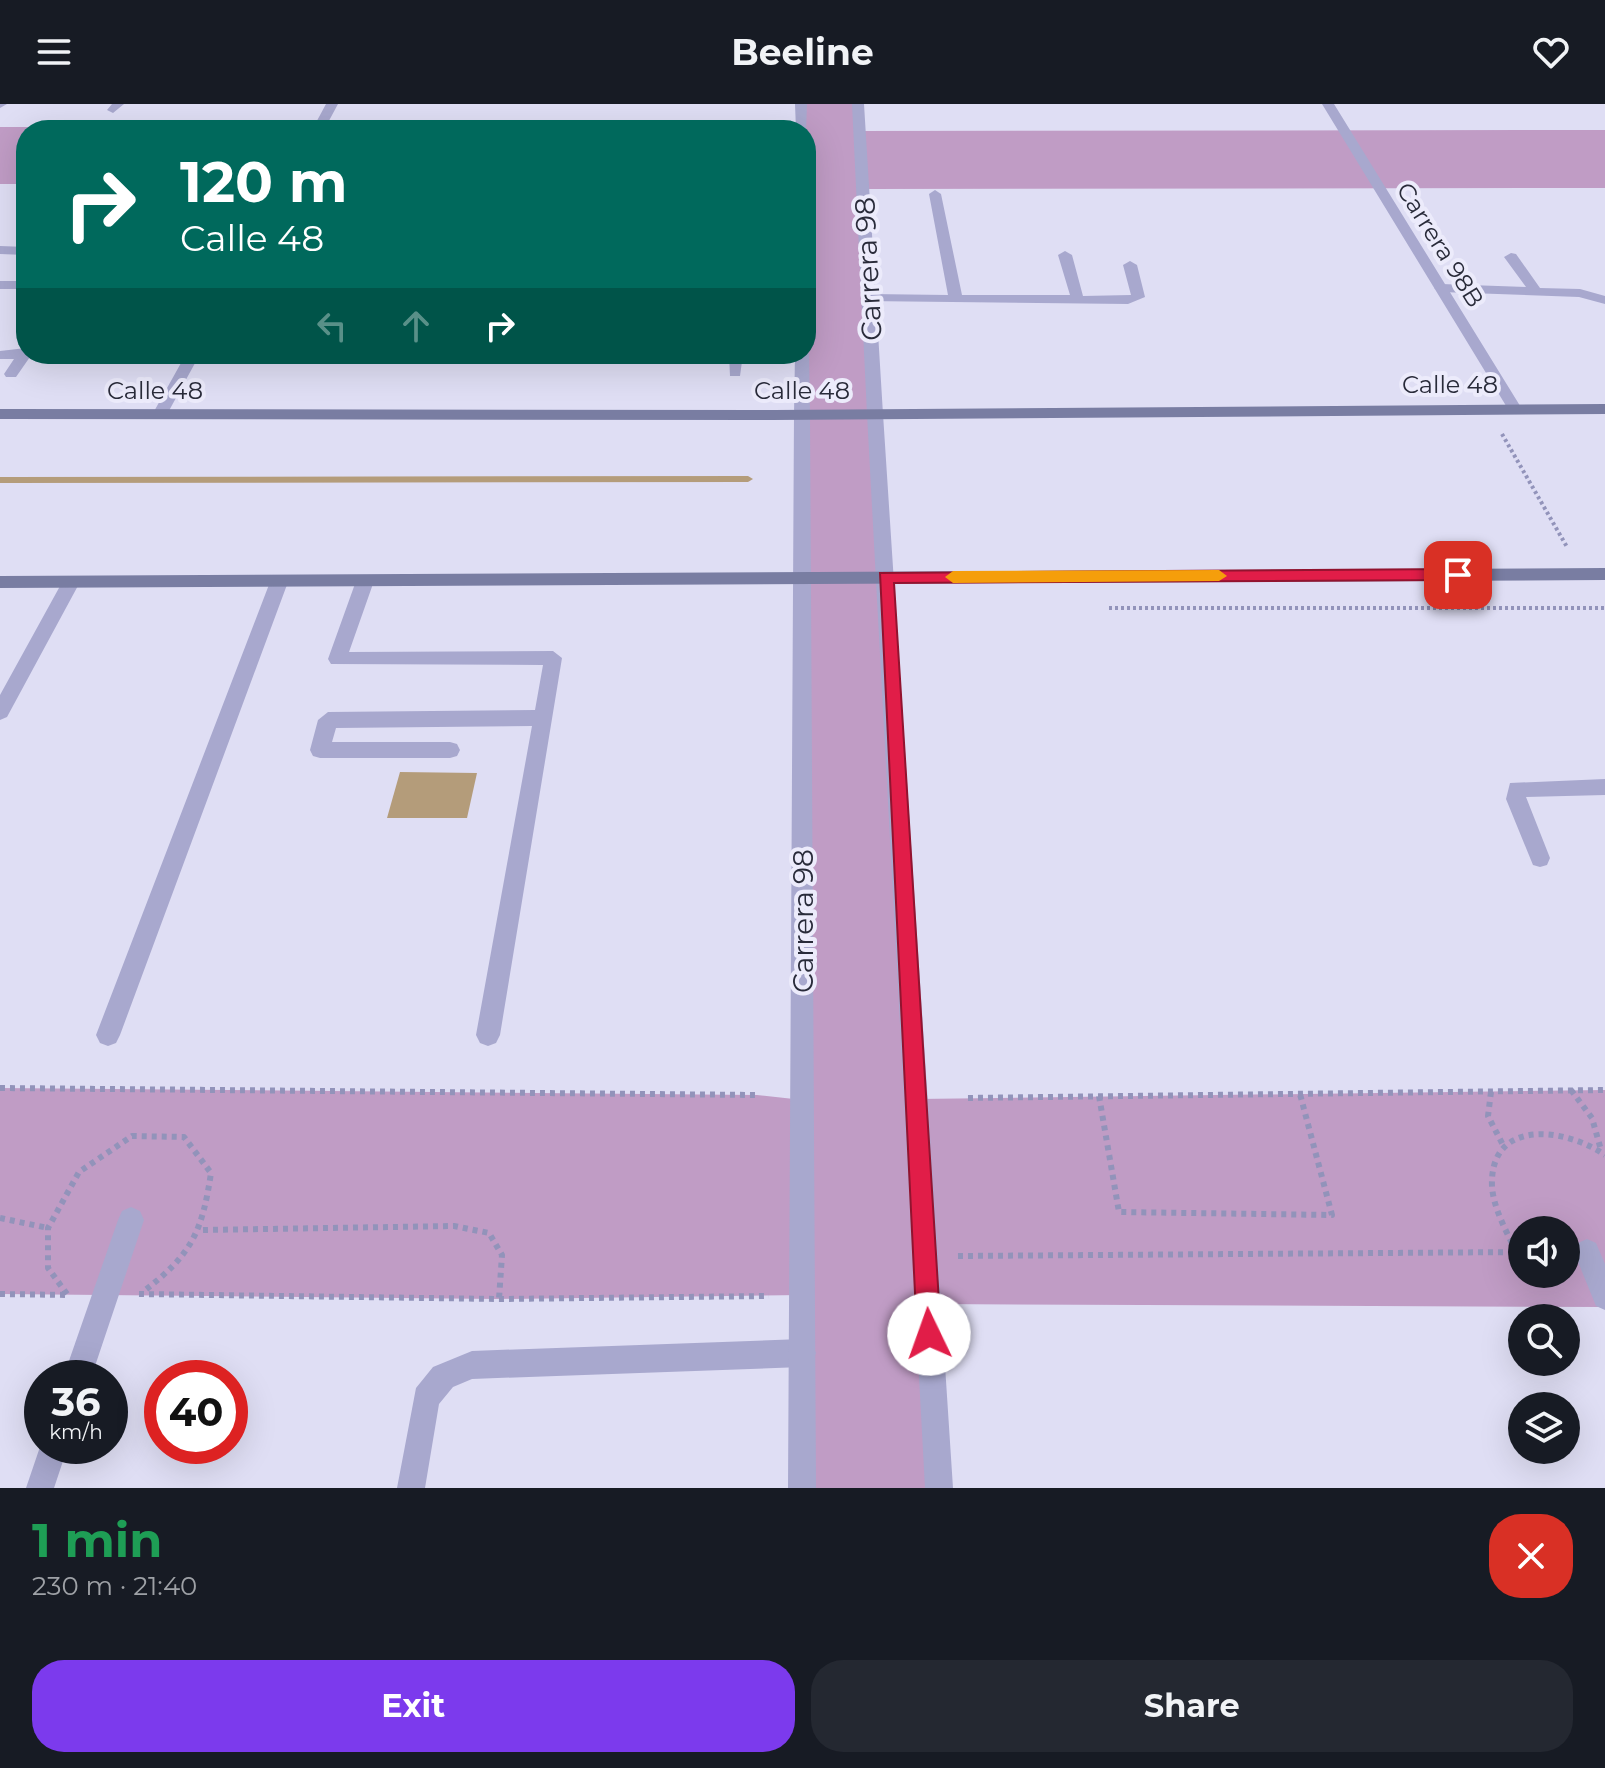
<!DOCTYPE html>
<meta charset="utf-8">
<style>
body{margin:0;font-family:Montserrat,sans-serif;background:#242831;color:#f1f3f6;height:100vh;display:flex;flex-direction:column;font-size:30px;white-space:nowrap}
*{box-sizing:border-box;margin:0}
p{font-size:26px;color:#9ea1a6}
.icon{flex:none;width:44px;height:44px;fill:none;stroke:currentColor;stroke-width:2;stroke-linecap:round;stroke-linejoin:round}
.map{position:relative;height:1384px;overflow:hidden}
.side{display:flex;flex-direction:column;background:#171b24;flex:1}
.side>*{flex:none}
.top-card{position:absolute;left:16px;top:16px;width:800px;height:244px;border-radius:32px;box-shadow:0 8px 32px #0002;background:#00695c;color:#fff;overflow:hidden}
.controls{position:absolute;left:1508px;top:1112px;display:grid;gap:16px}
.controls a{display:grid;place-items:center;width:72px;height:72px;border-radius:50%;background:#171b24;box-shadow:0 8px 32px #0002;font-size:40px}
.speed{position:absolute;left:24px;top:1256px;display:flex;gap:16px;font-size:40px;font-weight:700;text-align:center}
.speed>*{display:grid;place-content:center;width:104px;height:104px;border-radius:50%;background:#171b24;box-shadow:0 8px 32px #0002;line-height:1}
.speed small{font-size:20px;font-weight:400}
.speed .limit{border:12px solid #d22;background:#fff;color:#111}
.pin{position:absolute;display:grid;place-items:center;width:68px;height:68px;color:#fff;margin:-34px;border-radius:16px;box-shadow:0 4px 12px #0006}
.me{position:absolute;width:88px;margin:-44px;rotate:357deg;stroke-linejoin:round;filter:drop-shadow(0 0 6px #0008)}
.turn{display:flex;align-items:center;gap:28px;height:168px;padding:0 32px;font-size:36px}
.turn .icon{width:104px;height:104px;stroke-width:2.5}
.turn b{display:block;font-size:56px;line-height:68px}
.lanes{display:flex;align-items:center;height:76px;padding:0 32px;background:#0003;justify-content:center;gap:40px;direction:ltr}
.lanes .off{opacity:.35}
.round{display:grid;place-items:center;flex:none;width:84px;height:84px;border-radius:32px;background:#242831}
.overview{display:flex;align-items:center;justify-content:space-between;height:136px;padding:0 32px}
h1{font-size:48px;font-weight:700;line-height:60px;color:#1e9e55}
.action{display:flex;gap:16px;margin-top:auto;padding:16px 32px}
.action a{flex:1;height:92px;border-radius:32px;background:#7c3aed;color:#fff;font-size:32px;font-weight:700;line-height:92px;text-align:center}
.action a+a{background:#242831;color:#f1f3f6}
header{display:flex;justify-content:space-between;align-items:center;height:104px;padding:0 32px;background:#171b24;font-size:36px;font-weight:700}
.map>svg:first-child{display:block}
.green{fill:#c09cc5;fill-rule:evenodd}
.water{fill:#b49c7a}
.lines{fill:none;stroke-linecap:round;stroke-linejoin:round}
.stream{fill:#b49c7a;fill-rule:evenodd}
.path-far1{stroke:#9293ba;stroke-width:4;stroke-dasharray:3 3;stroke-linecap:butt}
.path{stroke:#9293ba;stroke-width:6;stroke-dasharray:5 5;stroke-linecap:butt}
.service{fill:#a8a8ce;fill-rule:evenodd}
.minor{fill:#a8a8ce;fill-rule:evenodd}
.tertiary{fill:#a8a8ce;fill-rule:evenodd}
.secondary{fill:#797da2;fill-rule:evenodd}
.route{fill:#e11d48;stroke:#92132f;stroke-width:2}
.slow{fill:#f59e0b}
.labels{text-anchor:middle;stroke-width:8;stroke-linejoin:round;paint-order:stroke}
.far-street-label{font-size:24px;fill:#292b3a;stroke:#ecebfb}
.street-label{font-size:28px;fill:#292b3a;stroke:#ecebfb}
</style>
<header><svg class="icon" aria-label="menu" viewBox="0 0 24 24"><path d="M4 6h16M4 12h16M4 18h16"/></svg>Beeline<svg class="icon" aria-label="heart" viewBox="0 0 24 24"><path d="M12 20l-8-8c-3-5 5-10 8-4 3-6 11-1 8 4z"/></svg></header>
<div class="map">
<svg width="1605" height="1384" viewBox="0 0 1605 1384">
<rect width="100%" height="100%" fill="#dfdef4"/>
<!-- green -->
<path class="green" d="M801 0H858L860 27 1605 26V84L864 85 917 995 1605 986V1203L928 1200 939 1384H802V1191L499 1195 0 1190V984L757 991 803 996 806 26H26V80H0V23L801 22ZM1522 1126H1566V1170H1522Z"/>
<!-- water -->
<path class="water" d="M400 668 477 669 467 714H387Z"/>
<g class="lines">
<!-- stream -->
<path class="stream" d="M748 372 753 375 748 378 0 379V373Z"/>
<!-- path-far1 -->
<path class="path-far1" d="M1502 330 1567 443
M1109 504H1605"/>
<!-- path -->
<path class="path" d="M0 984 757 991
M1571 986 1592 1014 1601 1046
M1491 988 1488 1012 1504 1043
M1099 992 1119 1108 1332 1111 1300 990
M968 994 1605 986
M0 1114 48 1124
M203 1126 454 1122 489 1129 502 1151 499 1195
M1516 1148C1507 1128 1494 1106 1492 1083 1489 1013 1566 1024 1605 1051
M958 1152 1522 1148
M0 1190 69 1191
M67 1190 48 1164V1124L79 1068 132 1032 184 1033 211 1069C202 1128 192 1150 144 1187
M139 1190 499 1195 769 1192"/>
<!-- service -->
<path class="service" d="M112 0H124L113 9 107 6Z
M935 86 941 90 962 191H1070L1058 151 1065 147 1072 151 1083 192 1131 191 1123 161 1130 157 1137 161 1145 193 1128 200 864 197 862 194 869 190 948 191 929 90Z
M0 142 26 143V151L0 150Z
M1511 149 1516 150 1540 184 1580 185 1605 192V200L1579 193 1441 188 1434 184 1441 180 1526 183 1504 153Z
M0 177H26V185H0Z
M26 244V250H32L16 273H6L4 270 14 255H0V247Z
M729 250H743L740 272H730Z
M365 471 374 477 349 548 553 547 562 554 500 931 496 939 488 942 480 939 476 931 532 622 336 624 332 638H450L457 640 460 646 457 652 450 654H320L313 652 310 646 318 616 328 608 535 606 543 561 331 560 328 555 356 477Z
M279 472 288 478 120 931 116 939 108 942 100 939 96 931 270 478Z
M1605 675V691L1526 693 1550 754 1547 761 1540 763 1533 761 1506 695 1510 679Z"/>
<!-- minor -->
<path class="minor" d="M0 0H7L0 4Z
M326 0H338L324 26H312Z
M795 0H807L806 28 796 26Z
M852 0H864L883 310 875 315 867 310Z
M1322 0H1334L1522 305 1520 308 1515 310 1508 305Z
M806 247 809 250 810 310 802 315 794 310 795 250H806Z
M186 250H200L165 314H155L152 311Z
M71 472 80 478 7 613 0 616V591L65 473Z
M131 1103 140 1107 144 1116 91 1274H63L118 1116 122 1107Z
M1587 1135 1596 1139 1605 1160V1206L1596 1202 1574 1148 1578 1139Z
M802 1235 812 1239 816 1249 812 1259 802 1263 472 1275 453 1283 439 1300 425 1384H397L416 1284 433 1263 472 1247Z
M42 1337V1342H68L54 1384H26Z"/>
<!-- tertiary -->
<path class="tertiary" d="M802 305 810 310 816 1384H788L794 310Z
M875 305 883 310 953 1384H925L867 310Z"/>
<!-- secondary -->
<path class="secondary" d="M1605 300V310L774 316 0 315V305L774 306Z
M1605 464V476L0 484V472Z"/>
</g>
<!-- route -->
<path class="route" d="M1458 465 1465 471 1458 476 894 479 941 1230 938 1239 929 1242 921 1239 917 1230 880 469Z"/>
<!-- slow -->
<path class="slow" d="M1219 466 1227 472 1219 477 953 479 945 473 953 467Z"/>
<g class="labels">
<!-- far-street labels -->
<g class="far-street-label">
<text transform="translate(1440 141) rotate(58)" y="8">Carrera 98B</text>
<text x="1450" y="289">Calle 48</text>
<text x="155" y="295">Calle 48</text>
<text x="802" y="295">Calle 48</text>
</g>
<!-- street labels -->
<g class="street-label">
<text transform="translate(868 165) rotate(-93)" y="10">Carrera 98</text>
<text transform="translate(803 817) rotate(-90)" y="10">Carrera 98</text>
</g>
</g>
</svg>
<div class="controls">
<a><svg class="icon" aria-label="sound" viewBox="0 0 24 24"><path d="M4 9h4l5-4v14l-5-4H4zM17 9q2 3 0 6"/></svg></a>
<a><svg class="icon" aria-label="search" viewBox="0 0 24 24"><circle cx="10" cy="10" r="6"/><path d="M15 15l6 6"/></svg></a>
<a><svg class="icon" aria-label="layers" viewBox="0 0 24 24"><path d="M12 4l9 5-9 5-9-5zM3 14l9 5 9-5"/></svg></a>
</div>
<div class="speed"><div>36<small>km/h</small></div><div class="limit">40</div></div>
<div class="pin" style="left:1458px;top:471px;background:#d93025"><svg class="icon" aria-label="arrive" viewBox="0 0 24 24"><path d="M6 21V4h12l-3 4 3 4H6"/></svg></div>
<svg class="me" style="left:929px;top:1230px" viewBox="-20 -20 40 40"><circle r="19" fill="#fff"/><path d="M0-13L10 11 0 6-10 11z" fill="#e11d48"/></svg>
<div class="top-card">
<div class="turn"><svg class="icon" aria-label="right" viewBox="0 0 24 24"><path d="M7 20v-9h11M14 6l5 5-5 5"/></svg><div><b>120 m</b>Calle 48</div></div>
<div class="lanes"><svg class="icon off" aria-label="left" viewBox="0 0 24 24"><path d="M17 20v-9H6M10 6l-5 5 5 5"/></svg><svg class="icon off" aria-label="ahead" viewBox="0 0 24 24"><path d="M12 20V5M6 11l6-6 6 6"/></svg><svg class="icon" aria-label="right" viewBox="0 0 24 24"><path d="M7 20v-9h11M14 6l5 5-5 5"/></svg></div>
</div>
</div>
<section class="side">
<div class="overview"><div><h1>1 min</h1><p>230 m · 21:40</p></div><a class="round" style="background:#d93025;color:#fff"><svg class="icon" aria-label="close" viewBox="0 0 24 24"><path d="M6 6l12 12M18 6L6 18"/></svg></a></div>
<div class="action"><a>Exit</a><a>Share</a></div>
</section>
